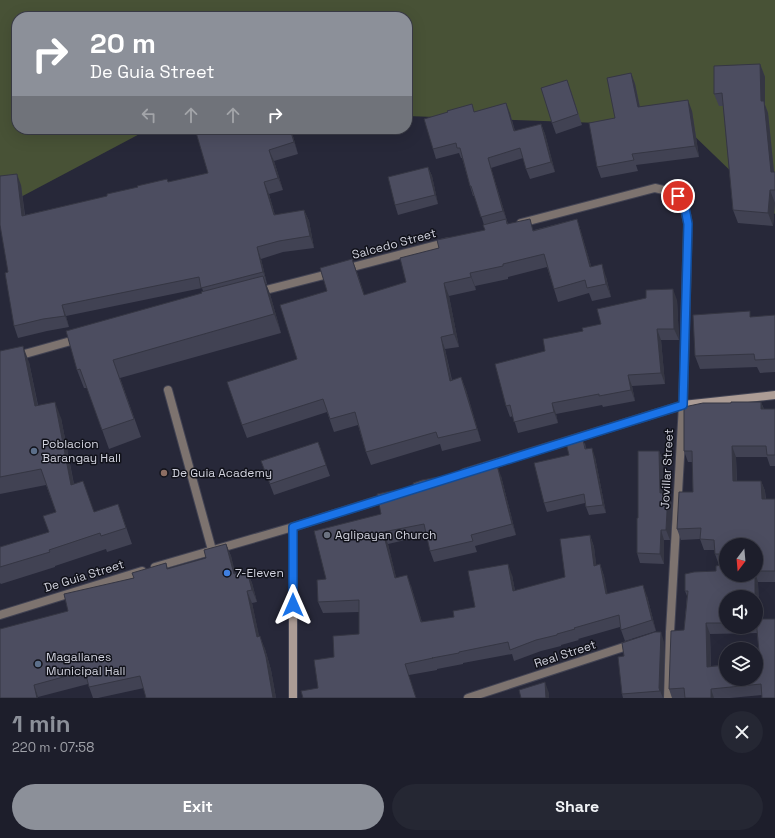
<!DOCTYPE html>
<meta charset="utf-8">
<style>
body{margin:0;font-family:"Space Grotesk",sans-serif;background:#252733;color:#f1f3f6;height:100vh;display:flex;flex-direction:column;font-size:15px;white-space:nowrap}
*{box-sizing:border-box;margin:0}
p{font-size:13px;color:#a0a2a9}
.icon{flex:none;width:22px;height:22px;fill:none;stroke:currentColor;stroke-width:2;stroke-linecap:round;stroke-linejoin:round}
.map{position:relative;height:698px;overflow:hidden}
.details{display:flex;flex-direction:column;background:#1d1e2b;flex:1}
.details>*{flex:none}
.banner{position:absolute;left:12px;top:12px;width:400px;height:122px;border-radius:16px;box-shadow:0 4px 16px #0002,0 0 0 1px #3b3c47;background:#8c9099;color:#fff;overflow:hidden}
.needle{width:26px;rotate:196deg}
.fabs{position:absolute;left:719px;top:538px;display:grid;gap:8px}
.fabs a{display:grid;place-items:center;width:44px;height:44px;border-radius:50%;background:#1d1e2b;box-shadow:0 4px 16px #0002,0 0 0 1px #3b3c47;font-size:20px}
.pin{position:absolute;display:grid;place-items:center;width:34px;height:34px;color:#fff;margin:-17px;border:2px solid #fff;border-radius:50%;box-shadow:0 1px 4px #0007}
.me{position:absolute;width:44px;margin:-22px;rotate:0deg;stroke-linejoin:round;filter:drop-shadow(0 0 3px #0008)}
.turn{display:flex;align-items:center;gap:14px;height:84px;padding:0 12px;font-size:18px}
.turn .icon{width:52px;height:52px;stroke-width:2.5}
.turn b{display:block;font-size:28px;line-height:34px}
.lanes{display:flex;align-items:center;height:38px;padding:0 12px;background:#0003;justify-content:center;gap:20px;direction:ltr}
.lanes .off{opacity:.35}
.round{display:grid;place-items:center;flex:none;width:42px;height:42px;border-radius:21px;background:#252733}
.headline{display:flex;align-items:center;justify-content:space-between;height:68px;padding:0 12px}
h1{font-size:24px;font-weight:600;line-height:30px;color:#8c9099}
.button{display:flex;gap:8px;margin-top:auto;padding:8px 12px}
.button a{flex:1;height:46px;border-radius:24px;background:#8c9099;color:#fff;font-size:16px;font-weight:600;line-height:46px;text-align:center}
.button a+a{background:#252733;color:#f1f3f6}
.map>svg:first-child{display:block}
.green{fill:#485236}
.lines{fill:none;stroke-linecap:round;stroke-linejoin:round}
.lane-casing{stroke:#424353;stroke-width:10}
.street-casing{stroke:#424353;stroke-width:10}
.secondary-casing{stroke:#424353;stroke-width:10}
.lane{stroke:#7d736f;stroke-width:8}
.street{stroke:#7d736f;stroke-width:8}
.secondary{stroke:#ac9c95;stroke-width:8}
.wall{fill:#414253;fill-rule:evenodd}
.shaded-wall{fill:#353643}
.building{fill:#4c4d60;stroke:#353643}
.route-casing{stroke:#114b97;stroke-width:10}
.route{stroke:#1a73e8;stroke-width:7}
.service-dot{fill:#5c6f8a;stroke:#11121a;stroke-width:1.5}
.education-dot{fill:#8d6e63;stroke:#11121a;stroke-width:1.5}
.worship-dot{fill:#6b7280;stroke:#11121a;stroke-width:1.5}
.shop-dot{fill:#3f7fe0;stroke:#11121a;stroke-width:1.5}
.labels{text-anchor:middle;stroke-width:3;stroke-linejoin:round;paint-order:stroke}
.street-label{font-size:12px;fill:#d1d2de;stroke:#11121a}
.poi-label{font-size:12px;fill:#d1d2de;stroke:#11121a;text-anchor:start}
</style>
<div class="map">
<svg width="775" height="698" viewBox="0 0 775 698">
<rect width="100%" height="100%" fill="#272839"/>
<!-- green -->
<path class="green" d="M0 0H775V214L684 126 407 116V17H17V129H149L0 208Z"/>
<g class="lines">
<!-- lane casing -->
<g class="lane-casing">
<path id="lane" d="M168 390 212 550"/>
</g>
<!-- street casing -->
<g class="street-casing">
<path id="street" d="M521 223 655 188C680 193 683 199 688 223L683 405 670 632 668 698
M345 269 448 242
M258 292 332 273
M0 361 78 339
M155 567 293 527
M0 615 142 571
M468 698 633 644"/>
</g>
<!-- secondary casing -->
<g class="secondary-casing">
<path id="secondary" d="M464 473 683 405 775 395
M293 698V527L388 497"/>
</g>
<!-- lane -->
<use href="#lane" class="lane"/>
<!-- street -->
<use href="#street" class="street"/>
<!-- secondary -->
<use href="#secondary" class="secondary"/>
</g>
<!-- wall -->
<path class="wall" d="M760 64 765 77V105L768 113 774 172H775V203L773 226 738 223 733 210 723 106H719L714 94Z
M631 73 635 84 640 107 692 111 699 157 636 165 638 171 601 178 597 167Z
M571 91 582 125 556 134 552 123Z
M475 112 510 113 515 131 541 124 545 134 555 172 530 179 526 169 523 158 491 168 508 224 534 230 577 219 581 232 591 266 606 277 611 297 592 301 589 293 558 302 554 289 547 267 508 277V279L475 286 476 290 449 296 459 347 445 349 452 380 461 377 466 390 481 441 442 451 440 444 371 465 366 452 358 425 334 432 327 412 247 438 242 425 297 359 327 291 357 272 364 295 406 282 439 248 485 230 484 225 475 196H473L470 186 462 158H461L459 153 436 159 433 149Z
M195 129H291L298 154 274 161 283 190 269 194 275 215 304 210 309 221 314 248 283 252 261 259 267 284H266L270 294 281 333 120 378 141 437 109 449 87 388H84L77 370 202 293 203 291 202 288 66 316 69 327 47 331 18 338 14 326 8 272 1 176 21 185 25 215 208 173Z
M428 167 432 176 438 204 398 215 395 205Z
M677 300 679 340H661L665 384 632 386 635 401 603 407 602 405 556 414 558 423 518 433 513 416 510 417 506 406 545 351 601 324Z
M775 315V372L760 373 757 367 700 369 695 356 752 317Z
M0 351 29 362 38 405 61 418 74 484 94 512 118 504 132 544 107 552 106 549 55 566V567L1 584 0 583V547L49 532 43 516 56 512 46 485 0 494Z
M761 402 764 409H775V466H770L767 457H736L737 481H761L765 491 766 499H775V582H758L762 695 730 698H672L669 689 684 630 687 596 685 591 716 571 722 565H719L715 554V550H704L700 539 681 540 677 529 693 492 692 462H688L684 451ZM726 545H756V575H726ZM726 597H756V627H726ZM757 633 760 662 711 666 710 634Z
M318 442 330 476 274 495 261 461Z
M585 443 586 449 595 457 606 513 589 515 586 507 585 503 547 512 544 503 569 455Z
M659 451 663 461V493L672 503 670 540H664V564L640 563 637 553 638 518Z
M501 476 516 535 475 546 477 552 434 562 430 551 427 535 388 544 396 578 411 586 422 622 454 617 475 607 512 575 515 591 565 577 590 535 594 547 596 565 600 564 604 576 607 594 647 596 656 631 625 641 621 630 620 627 578 639 579 640 561 645V646L541 651 514 661 512 654 463 663V664L437 669V670L409 675 318 688 334 657 359 634V612L323 613 318 602 326 579 381 514Z
M226 544 231 556 235 574 247 571 252 583 257 602 252 603 259 637 265 649 271 670 276 698H146L144 688 98 698H93L88 684 38 697V698H0L68 611 166 563 168 569 206 558Z
M664 642 663 698H623L622 694 624 656Z"/>
<!-- shaded-wall -->
<path class="shaded-wall" d="M760 64 765 77V105L768 113 775 182 771 172 761 101Z
M631 73 635 84 642 118 638 107Z
M688 100 692 111 699 157 695 146Z
M506 103 510 113 517 141 514 131Z
M541 124 545 134 555 172 551 162Z
M290 129H291L298 154 294 142Z
M269 150 274 161 283 190 278 178Z
M488 158 491 168 507 221 503 211Z
M428 167 432 176 438 204 435 195Z
M17 174 21 185 26 227 22 216Z
M264 182 269 194 278 227 274 215Z
M770 190 775 203 773 226 768 213Z
M304 210 309 221 314 248 310 236Z
M577 219 581 232 595 279 590 267Z
M257 247 261 259 267 284 263 272Z
M352 259 357 272 369 308 364 295Z
M602 264 606 277 611 297 606 284Z
M470 273 475 286 476 290 471 277Z
M263 276 270 294 281 333 274 314Z
M444 283 449 296 459 347 454 334Z
M673 289 677 300 679 340 674 329Z
M62 305 66 316 69 327 65 316Z
M657 329 661 340 665 384 661 373Z
M441 337 445 349 454 393 450 381Z
M23 346 29 362 41 422 35 406Z
M628 375 632 386 635 401 631 390Z
M461 377 466 390 481 441 477 429Z
M55 402 61 418 77 501 71 485Z
M761 402 765 413 761 409Z
M552 403 556 414 558 423 554 412Z
M732 446 736 457 737 492 733 481Z
M592 448 595 457 606 513 603 505Z
M659 451 663 461V503L660 493Z
M497 465 501 476 516 535 512 524Z
M761 481 765 491 766 509 762 499Z
M668 493 672 503 670 540 666 530Z
M661 530 664 540V564L660 554Z
M383 532 388 544 399 589 395 578Z
M590 535 594 547 598 577 594 566Z
M226 544 231 556 239 587 234 574Z
M508 564 512 575 517 602 513 591Z
M600 564 604 576 610 605 606 594Z
M247 571 252 583 257 602 252 590Z
M407 575 411 586 425 633 421 622Z
M755 575H756L758 582 760 633 756 623V597H755Z
M643 585 647 596 656 631 652 620Z
M247 591 252 603 262 649 257 637Z
M706 623 710 634 711 678 707 667Z
M661 632 664 642 663 698 659 688Z
M260 636 265 649 271 670 276 698H273Z
M545 682 549 693V698H546Z
M34 685 38 697V698H37Z
M711 689 714 698H711Z"/>
<!-- building -->
<path class="building" d="M760 64 761 101H764L771 172H775V190H770L768 213 733 210 722 93 714 94V66Z
M631 73 638 107 688 100 695 146 632 154 634 160 597 167 589 123 615 118 607 78Z
M567 80 578 114 552 123 541 88Z
M506 103 514 131 541 124 551 162 526 169 520 148 488 158 503 211 481 217 471 186H470L460 148H457L456 143 433 149 424 119 448 112 447 111 472 104 474 112Z
M195 129H290L294 142 269 150 278 178 264 182 274 215 304 210 310 236 279 241 257 247 263 272 201 288 199 277 62 305 65 316 43 319 14 326 5 273 8 272 0 225V176L17 174 22 216 107 196V194L138 187 137 186 167 179 168 182 208 173Z
M428 167 435 195 395 205 388 177Z
M506 219 507 224 530 219 533 231 577 219 590 267 602 264 606 284 587 288 585 280 554 289 544 254 503 264V266L470 273 471 277 444 283 454 334 441 337 450 381 461 377 477 429 438 438 436 432 366 452 355 412 330 419 323 399 242 425 227 382 297 359 280 305 327 291 320 268 352 259 364 295 406 282 400 258 439 248 437 240 485 230 483 225Z
M263 276 274 314 113 360 134 419 102 430 80 369 77 370 66 331 202 293 201 292Z
M673 289 674 329H657L661 373 628 375 631 390 599 396V394L552 403 554 412 514 422 510 405 506 406 495 364 545 351 543 339 583 331 582 328 601 324 597 309 646 298V290Z
M750 311V317L775 315V359L755 360 754 354 695 356 693 315Z
M23 346 35 406 55 402 71 485 83 481 94 512 118 504 126 528 101 536 100 533 49 550 50 552 0 567V547L49 532 43 516 56 512 41 469 0 477V351Z
M731 402H761V409H775V455H767L766 446H732L733 481H761L762 499H775V571H756V545H726V554H715L714 540 700 539 701 528 677 529 679 492H693L692 451H684V407L703 403H731Z
M582 435 585 449 592 448 603 505 586 507 584 494 544 503 534 463 569 455 565 439Z
M318 442 326 465 270 484 261 461Z
M638 451H659L660 493H668L666 530H661L660 554 637 553V518H638Z
M497 465 512 524 471 535 473 541 430 551 424 524 383 532 395 578 407 575 421 622 454 617 453 611 475 607 468 571 508 564 513 591 565 577 560 539 590 535 594 566 600 564 606 594 643 585 652 620 621 630 619 615 574 628 575 629 557 634V635L536 640 510 650 508 642 459 652V653L432 658H433L405 664 416 698H303L301 691 318 688 314 660 334 657 333 636 359 634V600L318 602 317 580 326 579 314 531 381 514 377 494 414 486 413 483 422 480 475 470Z
M226 544 234 574 247 571 252 590 247 591 257 637 260 636 266 657 273 698H146L140 676 89 687 85 671 34 685 37 698H0V629L68 611 64 594 134 578 132 573 166 563 167 569 206 558 204 550Z
M726 564V575H755V597H726V623H706L707 667 726 665V679H756V662H760L756 619H775V698H762L761 684 711 689V698H685L684 688 669 689 671 631 684 630 688 591H685V574L694 572 716 571V566Z
M655 632H661L659 688 660 691 622 694 618 657 624 656 622 643Z
M545 682 546 698H521L519 690Z"/>
<g class="lines">
<!-- route casing -->
<g class="route-casing">
<path id="route" d="M293 605V527L683 405 688 224 685 208 678 196"/>
</g>
<!-- route -->
<use href="#route" class="route"/>
</g>
<!-- markers -->
<g class="service-dot">
<circle cx="34" cy="451" r="4"/>
<circle cx="38" cy="664" r="4"/>
</g>
<circle class="education-dot" cx="164" cy="473" r="4"/>
<circle class="worship-dot" cx="327" cy="535" r="4"/>
<circle class="shop-dot" cx="227" cy="573" r="4"/>
<g class="labels">
<!-- street labels -->
<g class="street-label">
<text transform="translate(394 244) rotate(-15)" y="4">Salcedo Street</text>
<text transform="translate(667 469) rotate(-87)" y="4">Jovillar Street</text>
<text transform="translate(84 576) rotate(-17)" y="4">De Guia Street</text>
<text transform="translate(565 654) rotate(-18)" y="4">Real Street</text>
</g>
<!-- poi labels -->
<g class="poi-label">
<text x="42" y="448">Poblacion<tspan x="42" dy="14">Barangay Hall</tspan></text>
<text x="172" y="477">De Guia Academy</text>
<text x="335" y="539">Aglipayan Church</text>
<text x="235" y="577">7-Eleven</text>
<text x="46" y="661">Magallanes<tspan x="46" dy="14">Municipal Hall</tspan></text>
</g>
</g>
</svg>
<div class="fabs">
<a><svg class="needle" viewBox="-14 -14 28 28"><path d="M0-13l5 13h-10z" fill="#e53935"/><path d="M0 13l5-13h-10z" fill="#a0a2a9"/></svg></a>
<a><svg class="icon" aria-label="sound" viewBox="0 0 24 24"><path d="M4 9h4l5-4v14l-5-4H4zM17 9q2 3 0 6"/></svg></a>
<a><svg class="icon" aria-label="layers" viewBox="0 0 24 24"><path d="M12 4l9 5-9 5-9-5zM3 14l9 5 9-5"/></svg></a>
</div>
<div class="pin" style="left:678px;top:196px;background:#d93025"><svg class="icon" aria-label="arrive" viewBox="0 0 24 24"><path d="M6 21V4h12l-3 4 3 4H6"/></svg></div>
<svg class="me" style="left:293px;top:605px" viewBox="-20 -20 40 40"><path d="M0-17L14 15 0 8-14 15z" fill="#1a73e8" stroke="#fff" stroke-width="4"/></svg>
<div class="banner">
<div class="turn"><svg class="icon" aria-label="right" viewBox="0 0 24 24"><path d="M7 20v-9h11M14 6l5 5-5 5"/></svg><div><b>20 m</b>De Guia Street</div></div>
<div class="lanes"><svg class="icon off" aria-label="left" viewBox="0 0 24 24"><path d="M17 20v-9H6M10 6l-5 5 5 5"/></svg><svg class="icon off" aria-label="ahead" viewBox="0 0 24 24"><path d="M12 20V5M6 11l6-6 6 6"/></svg><svg class="icon off" aria-label="ahead" viewBox="0 0 24 24"><path d="M12 20V5M6 11l6-6 6 6"/></svg><svg class="icon" aria-label="right" viewBox="0 0 24 24"><path d="M7 20v-9h11M14 6l5 5-5 5"/></svg></div>
</div>
</div>
<section class="details">
<div class="headline"><div><h1>1 min</h1><p>220 m · 07:58</p></div><a class="round"><svg class="icon" aria-label="close" viewBox="0 0 24 24"><path d="M6 6l12 12M18 6L6 18"/></svg></a></div>
<div class="button"><a>Exit</a><a>Share</a></div>
</section>
